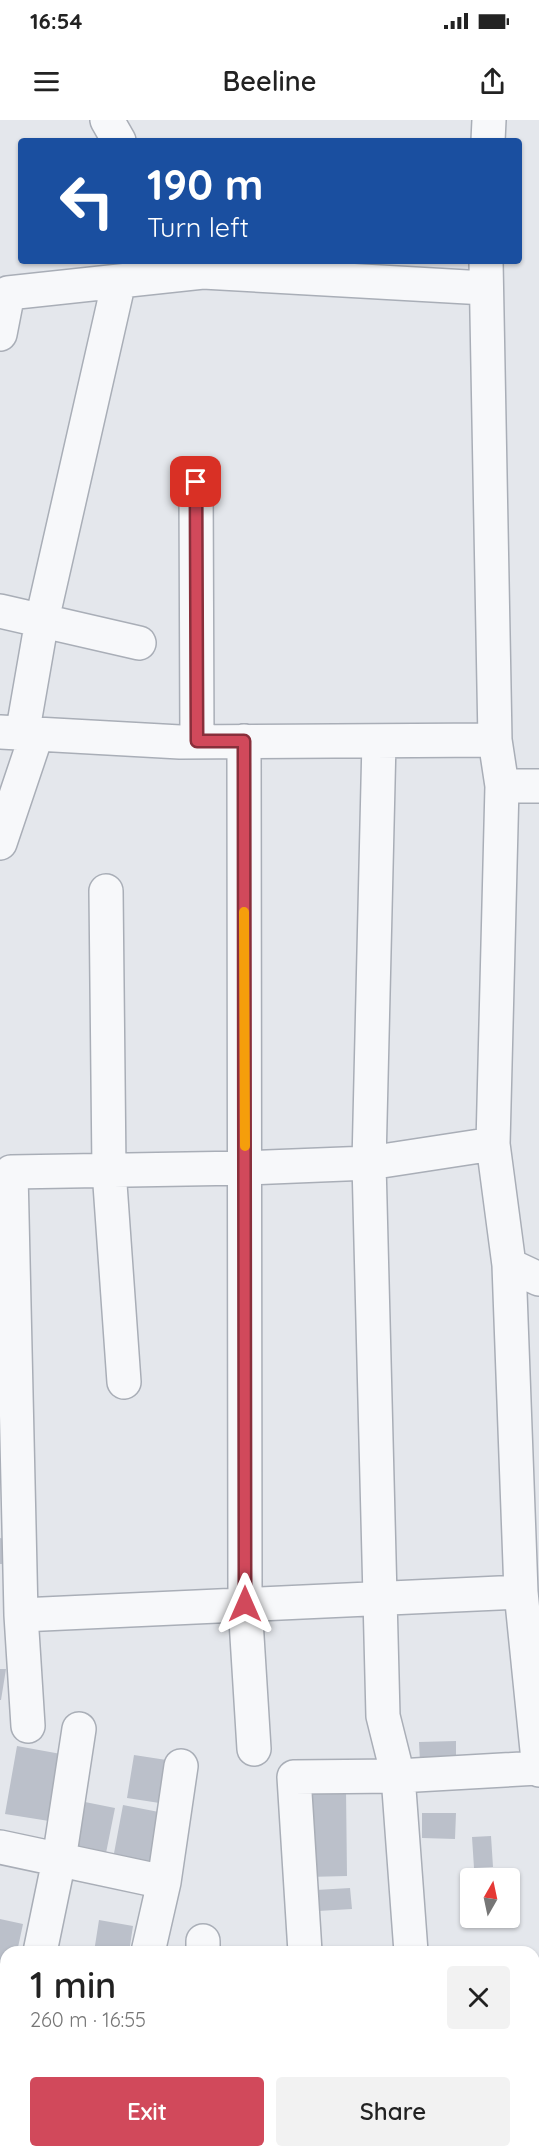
<!DOCTYPE html>
<meta charset="utf-8">
<style>
body{margin:0;font-family:Quicksand,sans-serif;background:#f2f2f2;color:#222;height:100vh;display:flex;flex-direction:column;font-size:22px;white-space:nowrap}
*{box-sizing:border-box;margin:0}
p{font-size:20px;color:#767676}
.icon{flex:none;width:33px;height:33px;fill:none;stroke:currentColor;stroke-width:2;stroke-linecap:round;stroke-linejoin:round}
.map{position:relative;flex:1;overflow:hidden}
.drawer{position:absolute;left:0px;top:1826px;width:540px;height:212px;display:flex;flex-direction:column;background:#fff;border-radius:18px 18px 0 0;box-shadow:0 2px 4px #0004}
.drawer>*{flex:none}
.guide{position:absolute;left:18px;top:18px;width:504px;height:126px;border-radius:6px;box-shadow:0 2px 4px #0004;background:#1a4fa0;color:#fff;overflow:hidden}
.needle{width:39px;rotate:9deg}
.tools{position:absolute;left:460px;top:1748px;display:grid;gap:12px}
.tools a{display:grid;place-items:center;width:60px;height:60px;border-radius:6px;background:#fff;box-shadow:0 2px 4px #0004;font-size:30px}
.pin{position:absolute;display:grid;place-items:center;width:51px;height:51px;color:#fff;margin:-26px;border-radius:12px;box-shadow:0 3px 9px #0006}
.me{position:absolute;width:66px;margin:-33px;rotate:0deg;stroke-linejoin:round;filter:drop-shadow(0 0 4px #0008)}
.turn{display:flex;align-items:center;gap:21px;height:126px;padding:0 30px;font-size:27px}
.turn .icon{width:78px;height:78px;stroke-width:2.5}
.turn b{display:block;font-size:42px;line-height:51px}
.round{display:grid;place-items:center;flex:none;width:63px;height:63px;border-radius:6px;background:#f2f2f2}
.summary{display:flex;align-items:center;justify-content:space-between;height:102px;padding:0 30px}
h1{font-size:36px;font-weight:600;line-height:45px}
.action{display:flex;gap:12px;margin-top:auto;padding:12px 30px}
.action a{flex:1;height:69px;border-radius:6px;background:#d1495b;color:#fff;font-size:24px;font-weight:600;line-height:69px;text-align:center}
.action a+a{background:#f2f2f2;color:#222}
.status{display:flex;justify-content:space-between;align-items:center;height:42px;padding:0 30px;background:#fff;direction:ltr}
.status svg{height:16px;fill:currentColor}
header{display:flex;justify-content:space-between;align-items:center;height:78px;padding:0 30px;background:#fff;font-size:27px;font-weight:600}
.map>svg:first-child{display:block}
.building{fill:#bbc0ca}
.lines{fill:none;stroke-linecap:round;stroke-linejoin:round}
.minor-casing{stroke:#a9aeb7;stroke-width:36}
.minor{stroke:#f7f8fa;stroke-width:33}
.route-casing{stroke:#882f3b;stroke-width:15}
.route{stroke:#d1495b;stroke-width:10}
.slow{stroke:#f59e0b;stroke-width:10}
</style>
<div class="status"><b>16:54</b><svg viewBox="0 0 49 12"><path d="M0 12V9h3v3zM5 12V6h3v6zM10 12V3h3v9zM15 12V0h3v12zM26 1h20v11H26zM47 4h2v5h-2z"/></svg></div>
<header><svg class="icon" aria-label="menu" viewBox="0 0 24 24"><path d="M4 6h16M4 12h16M4 18h16"/></svg>Beeline<svg class="icon" aria-label="share" viewBox="0 0 24 24"><path d="M12 15V3M7 8l5-5 5 5M5 13v7h14v-7"/></svg></header>
<div class="map">
<svg width="539" height="2036" viewBox="0 0 539 2036">
<rect width="100%" height="100%" fill="#e4e7ec"/>
<!-- building -->
<path class="building" d="M0 1418 4 1419 2 1444H0Z
M0 1549H6L1 1580H0Z
M456 1621V1640L420 1642 419 1622Z
M17 1626 61 1634 49 1701 5 1694Z
M134 1635 173 1641 166 1684 127 1678Z
M346 1669 347 1756 307 1757 306 1670Z
M80 1681 115 1688 104 1743 68 1735Z
M123 1685 164 1693 153 1752 112 1744Z
M422 1693H456L455 1719 422 1718Z
M491 1716 493 1747 474 1748 472 1717Z
M350 1768 352 1789 318 1791 316 1770Z
M0 1799 23 1804 17 1832H6V1856L0 1854Z
M99 1800 133 1806 129 1832H94Z
M0 1885 6 1886 1 1910H0Z
M211 2031H251V2036H211Z
M254 2031H303V2036H254Z
M442 2031H476V2036H442Z"/>
<g class="lines">
<!-- minor casing -->
<g class="minor-casing">
<path id="minor" d="M107 0 119 21
M488 21 489 0
M486 141 495 620 502 666 493 1024 509 1145 521 1472 539 1650
M0 214 8 173 203 152 485 168
M196 362 197 621
M0 491 139 523
M0 612 180 622 495 620
M22 615 42 500 119 161
M244 621 245 1484 254 1629
M379 621 369 1043 383 1596 398 1656 411 1832
M502 666H539
M0 723 36 616
M106 771 109 1050 124 1262
M493 1024 369 1043 245 1048 11 1052 21 1495 521 1472
M509 1145 539 1159
M21 1495 28 1606
M0 1727 164 1762
M203 1821V1832
M40 1832 59 1740 79 1609
M148 1832 164 1762 181 1646
M305 1832 294 1657 398 1656 539 1648
M0 2019 6 1990
M205 2031V2036
M317 2031V2036
M427 2031V2036
M101 2036 102 2031"/>
</g>
<!-- minor -->
<use href="#minor" class="minor"/>
</g>
<g class="lines">
<!-- route casing -->
<g class="route-casing">
<path id="route" d="M196 362 197 621H244L245 1484"/>
</g>
<!-- route -->
<use href="#route" class="route"/>
<!-- slow -->
<path class="slow" d="M244 792 245 1026"/>
</g>
</svg>
<div class="tools">
<a><svg class="needle" viewBox="-14 -14 28 28"><path d="M0-13l5 13h-10z" fill="#e53935"/><path d="M0 13l5-13h-10z" fill="#767676"/></svg></a>
</div>
<div class="pin" style="left:196px;top:362px;background:#d93025"><svg class="icon" aria-label="arrive" viewBox="0 0 24 24"><path d="M6 21V4h12l-3 4 3 4H6"/></svg></div>
<svg class="me" style="left:245px;top:1484px" viewBox="-20 -20 40 40"><path d="M0-17L14 15 0 8-14 15z" fill="#d1495b" stroke="#fff" stroke-width="4"/></svg>
<div class="guide">
<div class="turn"><svg class="icon" aria-label="left" viewBox="0 0 24 24"><path d="M17 20v-9H6M10 6l-5 5 5 5"/></svg><div><b>190 m</b>Turn left</div></div>
</div>
<section class="drawer">
<div class="summary"><div><h1>1 min</h1><p>260 m · 16:55</p></div><a class="round"><svg class="icon" aria-label="close" viewBox="0 0 24 24"><path d="M6 6l12 12M18 6L6 18"/></svg></a></div>
<div class="action"><a>Exit</a><a>Share</a></div>
</section>
</div>
